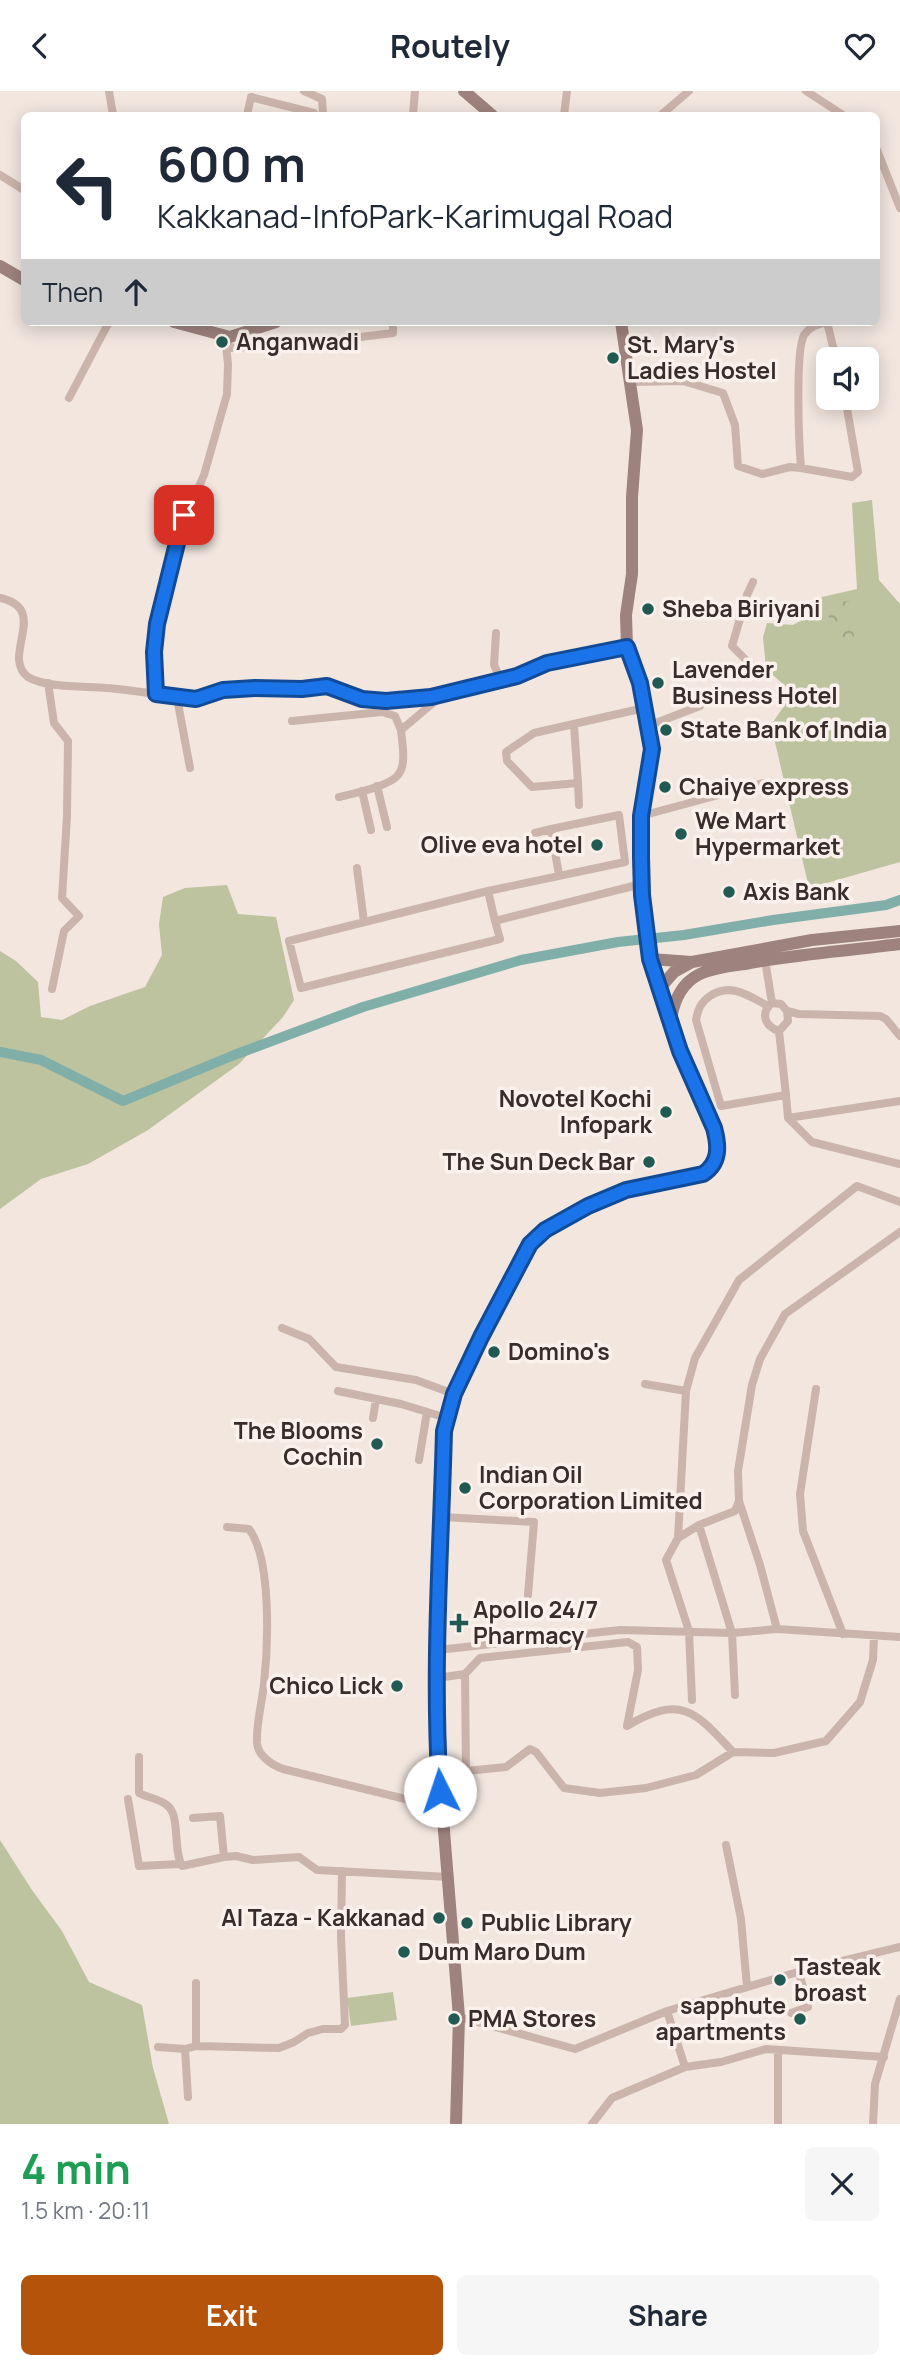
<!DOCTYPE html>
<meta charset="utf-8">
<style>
body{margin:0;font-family:Manrope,sans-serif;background:#f6f6f7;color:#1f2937;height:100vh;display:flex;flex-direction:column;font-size:26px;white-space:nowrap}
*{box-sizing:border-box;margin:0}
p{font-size:23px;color:#747a83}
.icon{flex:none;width:38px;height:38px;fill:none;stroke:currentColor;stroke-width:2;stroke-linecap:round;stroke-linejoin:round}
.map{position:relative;height:2033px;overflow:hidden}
.panel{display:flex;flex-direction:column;background:#fff;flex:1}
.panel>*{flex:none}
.banner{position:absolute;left:21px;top:21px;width:859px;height:214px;border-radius:10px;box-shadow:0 4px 18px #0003;background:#fff;color:#1f2937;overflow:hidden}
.buttons{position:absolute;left:816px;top:256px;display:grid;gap:14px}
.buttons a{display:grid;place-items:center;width:63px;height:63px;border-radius:10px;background:#fff;box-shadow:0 4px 18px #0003;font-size:35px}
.pin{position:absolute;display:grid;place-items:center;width:60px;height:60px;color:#fff;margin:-30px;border-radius:14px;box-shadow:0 4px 10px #0006}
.me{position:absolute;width:77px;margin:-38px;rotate:356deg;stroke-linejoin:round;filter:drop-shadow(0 0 5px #0008)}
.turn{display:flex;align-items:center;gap:24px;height:147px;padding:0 21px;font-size:32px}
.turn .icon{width:91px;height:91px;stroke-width:2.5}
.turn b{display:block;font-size:49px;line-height:60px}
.then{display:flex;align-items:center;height:66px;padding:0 21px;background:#0003;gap:14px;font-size:26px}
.round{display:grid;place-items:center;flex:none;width:74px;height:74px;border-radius:10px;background:#f6f6f7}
.overview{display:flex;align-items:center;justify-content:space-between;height:119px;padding:0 21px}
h1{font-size:42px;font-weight:700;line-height:52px;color:#1e9e55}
.button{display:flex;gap:14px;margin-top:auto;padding:14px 21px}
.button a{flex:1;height:80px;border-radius:10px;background:#b45309;color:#fff;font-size:28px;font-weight:700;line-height:80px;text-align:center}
.button a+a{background:#f6f6f7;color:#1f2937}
header{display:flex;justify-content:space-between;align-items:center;height:91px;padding:0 21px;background:#fff;font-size:32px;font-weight:700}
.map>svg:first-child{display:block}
.grass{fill:#bdc29f}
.park{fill:url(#park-crowns)}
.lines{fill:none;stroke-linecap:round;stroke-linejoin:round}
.canal{stroke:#7fafa8;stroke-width:10}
.minor{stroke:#cbb4ab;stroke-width:8}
.secondary{stroke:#9e827d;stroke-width:12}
.route-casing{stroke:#114b97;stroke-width:18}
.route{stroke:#1a73e8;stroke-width:12}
.poi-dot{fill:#205a52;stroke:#faf1ec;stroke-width:2.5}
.labels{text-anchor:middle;stroke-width:7;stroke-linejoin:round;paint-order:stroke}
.poi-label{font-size:23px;font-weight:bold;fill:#392c2a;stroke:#faf1ec;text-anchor:start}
</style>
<header><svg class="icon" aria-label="back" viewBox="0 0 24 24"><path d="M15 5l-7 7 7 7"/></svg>Routely<svg class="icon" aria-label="heart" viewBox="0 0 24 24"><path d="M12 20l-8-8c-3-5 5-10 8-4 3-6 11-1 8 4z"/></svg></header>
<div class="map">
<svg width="900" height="2033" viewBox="0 0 900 2033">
<defs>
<pattern id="park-crowns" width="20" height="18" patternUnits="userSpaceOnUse" patternTransform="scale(1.75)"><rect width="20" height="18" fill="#bdc29f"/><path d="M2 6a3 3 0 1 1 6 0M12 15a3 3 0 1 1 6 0" fill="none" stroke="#9b9e82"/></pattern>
</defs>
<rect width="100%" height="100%" fill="#f2e6df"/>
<!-- grass -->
<path class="grass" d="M872 409 879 489 900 513V771L809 797 771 634 793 602 766 578 763 546 767 532 793 534 806 527 813 508 857 498 852 412Z
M227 794 238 823 276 826 294 909 283 926 239 973 148 1039 88 1073 41 1088 0 1118V860L16 870 38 891 41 926 62 929 90 915 145 896 162 864 159 833 163 806 185 797Z
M0 1749 32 1799 62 1840 89 1891 142 1914 153 1977 169 2033H0Z
M393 1901 397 1929 351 1935 347 1907Z"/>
<!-- park -->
<path class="park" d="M850 510 854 546 832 549 827 513Z"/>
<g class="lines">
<!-- canal -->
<path class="canal" d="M0 961 41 969 123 1010 234 964 363 916 521 869 618 851 684 844 773 829 886 814 900 809"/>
<!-- minor -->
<path class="minor" d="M109 0 113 24
M304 0 322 8 323 24
M806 0 843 24
M247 24 251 6 314 22V24
M413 24 415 0
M564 24 567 0
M661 24 689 0
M877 59 900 117
M0 84 24 99
M827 231 836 268
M227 251 226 255 238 258 253 253 320 251 393 242V231
M226 255 228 273 227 303 204 384 181 436 157 533 154 561 156 603 196 608 223 599 255 597 302 598 327 595 362 608 386 610 431 606 517 585 547 572 627 556
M630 291 683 290 723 302 735 334 738 375 762 383 790 376 801 377 852 386 858 381 845 306
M69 307 109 231
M801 377C799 354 795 261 804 244 810 235 817 234 827 231
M0 507C51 518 0 565 28 586 46 597 86 595 107 597 123 598 139 601 156 603
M496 542 494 574 501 589
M752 575 732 555 747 504 753 491
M48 592 54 632 68 650 67 725 62 807 79 825 64 840 52 898
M177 607 190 677
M292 630 382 621 395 625 401 639 440 606
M574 634 578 692 532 696 507 670 506 661 534 642 644 617
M648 635 700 615
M578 692 579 714
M377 695 387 736
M362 700 371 739
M339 706C352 703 390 695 398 684 407 673 402 652 401 639
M641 725 763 692
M535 742 551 738
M357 777 364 831
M488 800 625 771 619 724 551 738 559 784
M495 830 500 848 301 897 289 850 488 800 495 830 641 793
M765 869 772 912C759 923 766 936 779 940L786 1004
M772 912 781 913 787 920 799 923 880 925 886 928 900 945
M768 915C749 905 731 891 710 905 701 911 698 918 696 929L721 1015 786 1004 788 1027 812 1051 900 1073
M779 940 788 930 787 920
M788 1027 900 1010
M282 1237 309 1248 336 1276 416 1289 454 1303
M645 1293 686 1300
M816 1298 800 1403 803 1440 843 1543
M338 1300 401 1313 447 1327
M373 1327 376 1308
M419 1369 427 1321
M443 1426 534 1431 528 1504
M699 1434 732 1542 735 1604
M227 1436 249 1438C272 1468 268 1556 264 1593 262 1612 256 1633 257 1652 258 1665 272 1674 283 1678L442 1717
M678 1447 699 1434 735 1420 739 1410
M777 1538 760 1474 739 1410 738 1380 752 1294 760 1268 785 1223 900 1141
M438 1559 620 1539 732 1542 777 1538 900 1546
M465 1583 466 1680 506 1676 530 1658 536 1661 564 1697 600 1702 646 1697 696 1684 733 1661 774 1662 826 1650 860 1611 873 1569 874 1545
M437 1587 465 1583 480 1567 628 1551 637 1556 638 1579 627 1635C681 1603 695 1620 733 1661
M692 1609 689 1540 666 1469 678 1447 686 1300 695 1267 739 1189 857 1095 900 1111
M139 1666V1702C148 1707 162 1708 169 1716 180 1728 173 1759 182 1775L224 1766 236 1765 253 1769 299 1766 317 1779 449 1786
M439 1683 466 1680
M128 1708 139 1775 180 1773
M193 1727 220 1725 224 1766
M726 1754 741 1828 747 1896
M196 1892V1955
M667 1920 685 1976
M791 1922 808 1916 799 1881
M459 1926 575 1958 667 1920 801 1880 900 1856
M158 1956 185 1958 196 1955 279 1957 294 1951 308 1942 323 1938H341L345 1934 341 1846 342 1780
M185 1958 188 2006
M592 2033 612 2007 685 1976 721 1971 766 1958 884 1966
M778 2033V1959
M873 2033 875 1993 900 1908"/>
<!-- secondary -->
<path class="secondary" d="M464 0 492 24
M0 175 24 189
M174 231 230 246 276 231
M650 868 692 871
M659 898 674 881 692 871 812 849 900 840
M671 928C674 910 681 893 698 884 712 877 730 875 745 873 797 863 848 860 900 853
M456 2033 459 1926 437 1653 444 1340 454 1303 481 1246 530 1153 545 1139 596 1112 626 1099 703 1083C720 1072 719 1054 714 1037L680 959 659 898 650 868 645 836 641 793V725L652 658 640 592 627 556 626 524 632 483V406L637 339 621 231"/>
</g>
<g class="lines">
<!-- route casing -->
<g class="route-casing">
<path id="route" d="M184 424 157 533 154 561 156 603 196 608 223 599 255 597 302 598 327 595 362 608 386 610 431 606 517 585 547 572 627 556 640 592 652 658 641 725V766L642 804 650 868 680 960 714 1037C719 1055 720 1072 703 1083L626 1099 588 1115 545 1139 530 1153 481 1246 454 1303 444 1340C441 1460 432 1580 440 1700"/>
</g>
<!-- route -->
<use href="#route" class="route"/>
</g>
<!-- markers -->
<g class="poi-dot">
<circle cx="222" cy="251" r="7"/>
<circle cx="613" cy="267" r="7"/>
<circle cx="648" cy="518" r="7"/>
<circle cx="658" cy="592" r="7"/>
<circle cx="666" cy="639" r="7"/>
<circle cx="665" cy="696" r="7"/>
<circle cx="681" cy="743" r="7"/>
<circle cx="597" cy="754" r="7"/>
<circle cx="729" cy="801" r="7"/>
<circle cx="666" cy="1021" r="7"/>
<circle cx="649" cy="1071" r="7"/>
<circle cx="494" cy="1261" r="7"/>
<circle cx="377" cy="1353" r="7"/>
<circle cx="465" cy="1397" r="7"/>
<path d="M455.5 1521.5h7v7h7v7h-7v7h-7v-7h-7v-7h7z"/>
<circle cx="397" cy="1595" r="7"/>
<circle cx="439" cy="1827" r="7"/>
<circle cx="467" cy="1832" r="7"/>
<circle cx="404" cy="1861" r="7"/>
<circle cx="780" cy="1889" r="7"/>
<circle cx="454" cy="1928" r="7"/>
<circle cx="800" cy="1928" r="7"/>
</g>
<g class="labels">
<!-- poi labels -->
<g class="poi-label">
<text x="236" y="259">Anganwadi</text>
<text x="627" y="262">St. Mary's<tspan x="627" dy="26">Ladies Hostel</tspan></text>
<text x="662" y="526">Sheba Biriyani</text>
<text x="672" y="587">Lavender<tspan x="672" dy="26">Business Hotel</tspan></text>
<text x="680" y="647">State Bank of India</text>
<text x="679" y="704">Chaiye express</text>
<text x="695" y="738">We Mart<tspan x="695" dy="26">Hypermarket</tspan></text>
<text x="583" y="762" text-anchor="end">Olive eva hotel</text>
<text x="743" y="809">Axis Bank</text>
<text x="652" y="1016" text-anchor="end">Novotel Kochi<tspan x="652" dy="26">Infopark</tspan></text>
<text x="635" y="1079" text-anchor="end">The Sun Deck Bar</text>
<text x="508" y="1269">Domino's</text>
<text x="363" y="1348" text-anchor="end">The Blooms<tspan x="363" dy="26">Cochin</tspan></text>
<text x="479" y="1392">Indian Oil<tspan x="479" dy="26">Corporation Limited</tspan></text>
<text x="473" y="1527">Apollo 24/7<tspan x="473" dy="26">Pharmacy</tspan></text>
<text x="383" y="1603" text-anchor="end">Chico Lick</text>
<text x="425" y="1835" text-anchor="end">Al Taza - Kakkanad</text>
<text x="481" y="1840">Public Library</text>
<text x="418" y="1869">Dum Maro Dum</text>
<text x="794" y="1884">Tasteak<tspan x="794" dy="26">broast</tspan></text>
<text x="786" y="1923" text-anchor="end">sapphute<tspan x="786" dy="26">apartments</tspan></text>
<text x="468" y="1936">PMA Stores</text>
</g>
</g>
</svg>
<div class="buttons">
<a><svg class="icon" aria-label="sound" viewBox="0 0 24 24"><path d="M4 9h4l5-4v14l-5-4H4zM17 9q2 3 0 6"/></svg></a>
</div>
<div class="pin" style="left:184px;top:424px;background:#d93025"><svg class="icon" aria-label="arrive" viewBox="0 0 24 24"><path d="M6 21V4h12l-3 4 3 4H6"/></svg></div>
<svg class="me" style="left:440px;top:1700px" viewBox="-20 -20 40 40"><circle r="19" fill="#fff"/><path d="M0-13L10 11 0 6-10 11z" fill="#1a73e8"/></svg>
<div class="banner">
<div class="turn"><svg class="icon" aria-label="left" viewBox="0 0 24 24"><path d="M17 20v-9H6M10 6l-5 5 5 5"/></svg><div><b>600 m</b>Kakkanad-InfoPark-Karimugal Road</div></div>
<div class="then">Then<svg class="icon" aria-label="ahead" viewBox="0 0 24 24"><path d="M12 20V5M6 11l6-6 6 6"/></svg></div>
</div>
</div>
<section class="panel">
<div class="overview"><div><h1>4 min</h1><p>1.5 km · 20:11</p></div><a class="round"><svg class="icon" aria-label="close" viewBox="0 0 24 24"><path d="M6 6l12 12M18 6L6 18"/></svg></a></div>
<div class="button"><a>Exit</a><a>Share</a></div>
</section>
